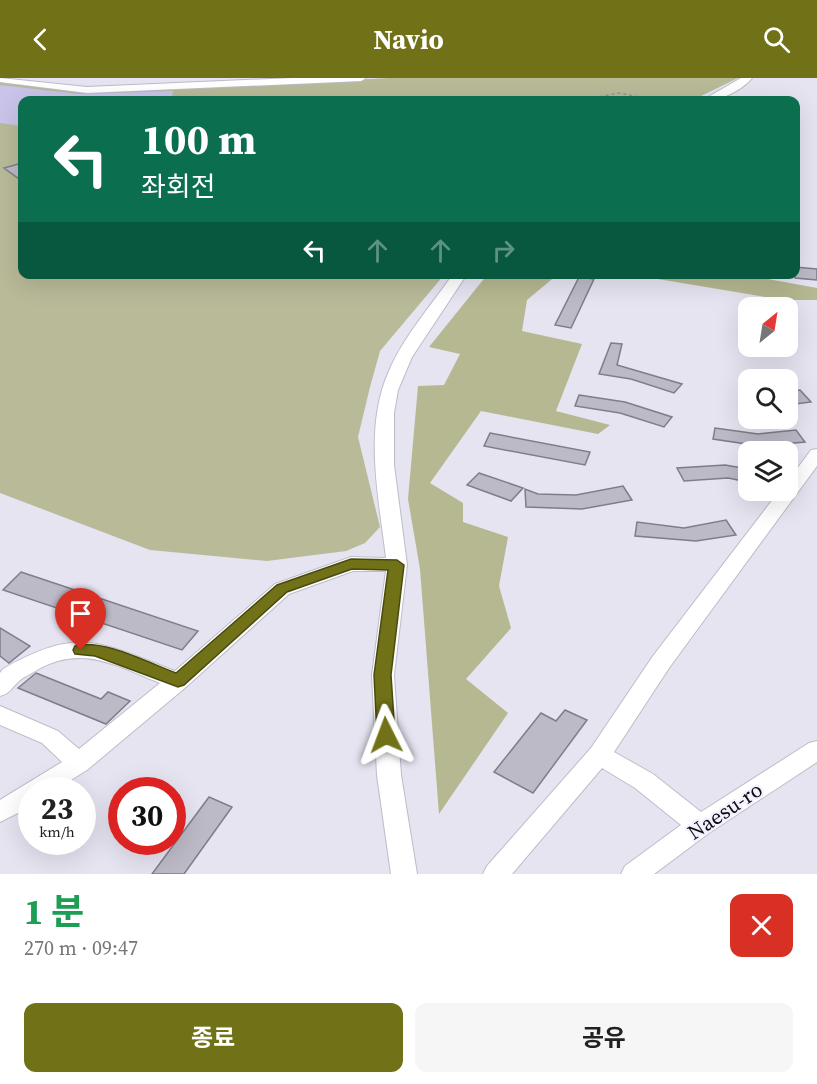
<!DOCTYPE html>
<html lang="ko">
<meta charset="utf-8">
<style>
body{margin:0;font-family:"Source Serif 4","Noto Sans KR",serif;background:#f6f6f6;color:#222;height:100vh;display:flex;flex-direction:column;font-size:22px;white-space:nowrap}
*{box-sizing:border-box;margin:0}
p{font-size:20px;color:#767676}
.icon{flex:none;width:33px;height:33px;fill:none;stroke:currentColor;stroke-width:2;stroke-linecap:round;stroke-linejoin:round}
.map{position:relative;height:796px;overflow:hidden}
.panel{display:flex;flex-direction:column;background:#fff;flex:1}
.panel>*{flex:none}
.top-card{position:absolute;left:18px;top:18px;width:782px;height:183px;border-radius:12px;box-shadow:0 6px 24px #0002;background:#0b6e4f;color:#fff;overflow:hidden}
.needle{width:39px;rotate:30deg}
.tools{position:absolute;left:738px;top:219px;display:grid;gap:12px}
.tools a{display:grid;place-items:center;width:60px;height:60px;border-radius:12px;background:#fff;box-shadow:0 6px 24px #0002;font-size:30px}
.speed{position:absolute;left:18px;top:699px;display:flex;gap:12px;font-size:30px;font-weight:700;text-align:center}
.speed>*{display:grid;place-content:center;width:78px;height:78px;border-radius:50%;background:#fff;box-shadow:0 6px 24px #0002;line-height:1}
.speed small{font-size:15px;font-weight:400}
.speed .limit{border:9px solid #d22;background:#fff;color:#111}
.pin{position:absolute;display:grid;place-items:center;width:51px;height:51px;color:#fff;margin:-62px -26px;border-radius:50% 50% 50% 0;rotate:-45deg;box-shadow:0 0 6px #0007}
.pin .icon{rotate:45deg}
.me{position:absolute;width:66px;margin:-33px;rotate:357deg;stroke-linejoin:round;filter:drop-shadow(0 0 4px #0008)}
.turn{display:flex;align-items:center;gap:21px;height:126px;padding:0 24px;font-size:27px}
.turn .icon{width:78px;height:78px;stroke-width:2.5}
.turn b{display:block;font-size:42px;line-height:51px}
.lanes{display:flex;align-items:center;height:57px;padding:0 24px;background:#0003;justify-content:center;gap:30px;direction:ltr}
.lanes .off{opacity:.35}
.round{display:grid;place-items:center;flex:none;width:63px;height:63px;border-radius:12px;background:#f6f6f6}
.headline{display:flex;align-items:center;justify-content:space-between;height:102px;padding:0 24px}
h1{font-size:36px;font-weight:700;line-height:45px;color:#1e9e55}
.button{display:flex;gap:12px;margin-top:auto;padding:12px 24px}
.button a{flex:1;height:69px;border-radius:12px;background:#717217;color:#fff;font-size:24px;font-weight:700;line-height:69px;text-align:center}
.button a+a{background:#f6f6f6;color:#222}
header{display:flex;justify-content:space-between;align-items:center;height:78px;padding:0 24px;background:#717217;color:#fff;font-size:27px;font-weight:700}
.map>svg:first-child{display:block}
.green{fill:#b8ba98}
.forest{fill:#b6b891}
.water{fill:#cac4ea}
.building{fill:#bcbac7;stroke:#7f7d89;stroke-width:1.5}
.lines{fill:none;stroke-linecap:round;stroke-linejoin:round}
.minor-casing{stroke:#bebcc9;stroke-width:2}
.path{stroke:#96949e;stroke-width:1.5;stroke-dasharray:3 3;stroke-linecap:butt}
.minor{fill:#fff;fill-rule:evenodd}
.route{fill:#717217;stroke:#494a0f;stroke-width:1.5}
.labels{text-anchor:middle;stroke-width:4.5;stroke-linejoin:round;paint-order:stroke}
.near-street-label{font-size:21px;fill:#0d0d11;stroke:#f3f1fe}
</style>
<header><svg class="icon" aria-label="back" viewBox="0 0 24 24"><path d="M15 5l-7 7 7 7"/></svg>Navio<svg class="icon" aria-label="search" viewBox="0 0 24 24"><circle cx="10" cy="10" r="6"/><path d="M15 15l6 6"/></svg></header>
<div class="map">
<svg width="817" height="796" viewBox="0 0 817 796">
<rect width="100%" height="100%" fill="#e6e4f1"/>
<!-- green -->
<path class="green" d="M389 0H738L693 22H22V196L444 197 380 273 370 309 358 359 380 449 365 465 346 473 267 483 150 472 0 415V4L85 15Z"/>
<!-- forest -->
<path class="forest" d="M487 197H557L527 222 522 253 582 266 556 333 610 347 598 356 481 333 430 405 463 425V444L508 459 499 508 511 550 466 601 508 635 439 736 420 491 408 421 418 308 444 307 460 276 429 269Z
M634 197H764L768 201 817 210V222H783Z"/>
<!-- water -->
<path class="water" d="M0 7 79 16 173 13 172 18 112 19 109 22H22V48L0 45Z"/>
<!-- building -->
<path class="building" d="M22 85V103L4 90Z
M795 189 817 191V202L795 200Z
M579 199 594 201 571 250 555 247Z
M611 265 622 266 617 287 682 306 674 315 631 301 599 296Z
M800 312 811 324 788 327V313Z
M579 317 625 324 672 339 664 349 620 335 575 328Z
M715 350 758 356 796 352 805 364 760 368 713 361Z
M490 355 590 374 585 387 484 368Z
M725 387 748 391V404L728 400 684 403 677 390Z
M479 395 523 410 511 423 467 407Z
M623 408 632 422 582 431 526 429 525 411 538 416 576 417Z
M726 442 736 457 696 463 635 458 637 444 684 450Z
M21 494 198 553 182 572 3 512Z
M0 550 30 568 9 585 0 578Z
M36 595 101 621 108 614 130 623 106 646 18 610Z
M565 632 587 642 533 715 494 694 541 635 556 643Z
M209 719 232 729 184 796H152Z"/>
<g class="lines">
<!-- minor casing -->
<g class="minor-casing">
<path id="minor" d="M0 0 87 9 293 0H366L361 3 87 15 0 4Z
M741 0H752C741 13 719 24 703 22Z
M453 196H467L412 279 398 312 394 335V387L407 487 394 597 401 697 417 796H391L377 697 372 597 386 493H353L289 516 186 609 87 692 55 712H32V728L0 744V722L62 684 42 665 0 647V628L58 653 79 671 160 605C117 588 82 566 37 592 31 596 23 599 18 604 11 611 9 616 0 618V595L3 591C79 548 99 564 175 593L275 506 351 479 386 480C379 421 363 350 389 293 404 258 431 228 453 196Z
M817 371V388L669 590 614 674 653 696 701 734 809 665 817 663V684L709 755 654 796H621L625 788 681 747 635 710 602 690 512 796H483L487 788 591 670 653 578 780 412H788V403L811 372Z"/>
</g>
<!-- path -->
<path class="path" d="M582 22 619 15 655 22"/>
<!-- minor -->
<use href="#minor" class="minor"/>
</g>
<!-- route -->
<path class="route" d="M351 481 397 482 404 487 391 597 395 657 392 662 386 664 380 662 377 657 374 597 388 492 352 491 287 514 184 607 178 609 95 578 75 576 73 572 75 568C102 560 149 585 176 595L277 507Z"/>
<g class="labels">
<!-- near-street labels -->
<g class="near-street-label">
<text transform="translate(725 733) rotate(-34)" y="7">Naesu-ro</text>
</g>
</g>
</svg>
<div class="tools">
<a><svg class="needle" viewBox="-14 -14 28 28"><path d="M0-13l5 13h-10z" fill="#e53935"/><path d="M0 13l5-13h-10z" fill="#767676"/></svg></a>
<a><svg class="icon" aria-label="search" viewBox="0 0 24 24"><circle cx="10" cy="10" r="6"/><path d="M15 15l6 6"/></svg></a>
<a><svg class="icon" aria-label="layers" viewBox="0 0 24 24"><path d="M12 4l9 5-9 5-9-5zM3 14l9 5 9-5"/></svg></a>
</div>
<div class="speed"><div>23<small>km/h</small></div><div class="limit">30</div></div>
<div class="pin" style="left:81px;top:572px;background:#d93025"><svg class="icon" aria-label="arrive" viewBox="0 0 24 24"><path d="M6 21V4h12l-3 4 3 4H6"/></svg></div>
<svg class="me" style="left:386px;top:657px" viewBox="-20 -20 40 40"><path d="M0-17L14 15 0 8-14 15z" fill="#717217" stroke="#fff" stroke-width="4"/></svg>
<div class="top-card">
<div class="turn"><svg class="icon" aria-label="left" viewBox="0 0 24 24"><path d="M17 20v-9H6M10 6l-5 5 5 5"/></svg><div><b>100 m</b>좌회전</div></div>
<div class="lanes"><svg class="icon" aria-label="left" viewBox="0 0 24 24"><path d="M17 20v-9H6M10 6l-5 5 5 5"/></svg><svg class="icon off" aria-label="ahead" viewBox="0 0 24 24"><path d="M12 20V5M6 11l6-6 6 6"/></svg><svg class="icon off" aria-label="ahead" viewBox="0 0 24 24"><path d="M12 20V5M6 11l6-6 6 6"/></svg><svg class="icon off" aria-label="right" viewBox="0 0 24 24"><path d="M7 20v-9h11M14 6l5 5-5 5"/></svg></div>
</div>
</div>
<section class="panel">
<div class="headline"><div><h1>1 분</h1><p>270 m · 09:47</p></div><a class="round" style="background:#d93025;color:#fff"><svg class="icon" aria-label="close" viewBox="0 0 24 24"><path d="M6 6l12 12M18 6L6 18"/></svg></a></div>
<div class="button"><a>종료</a><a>공유</a></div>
</section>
